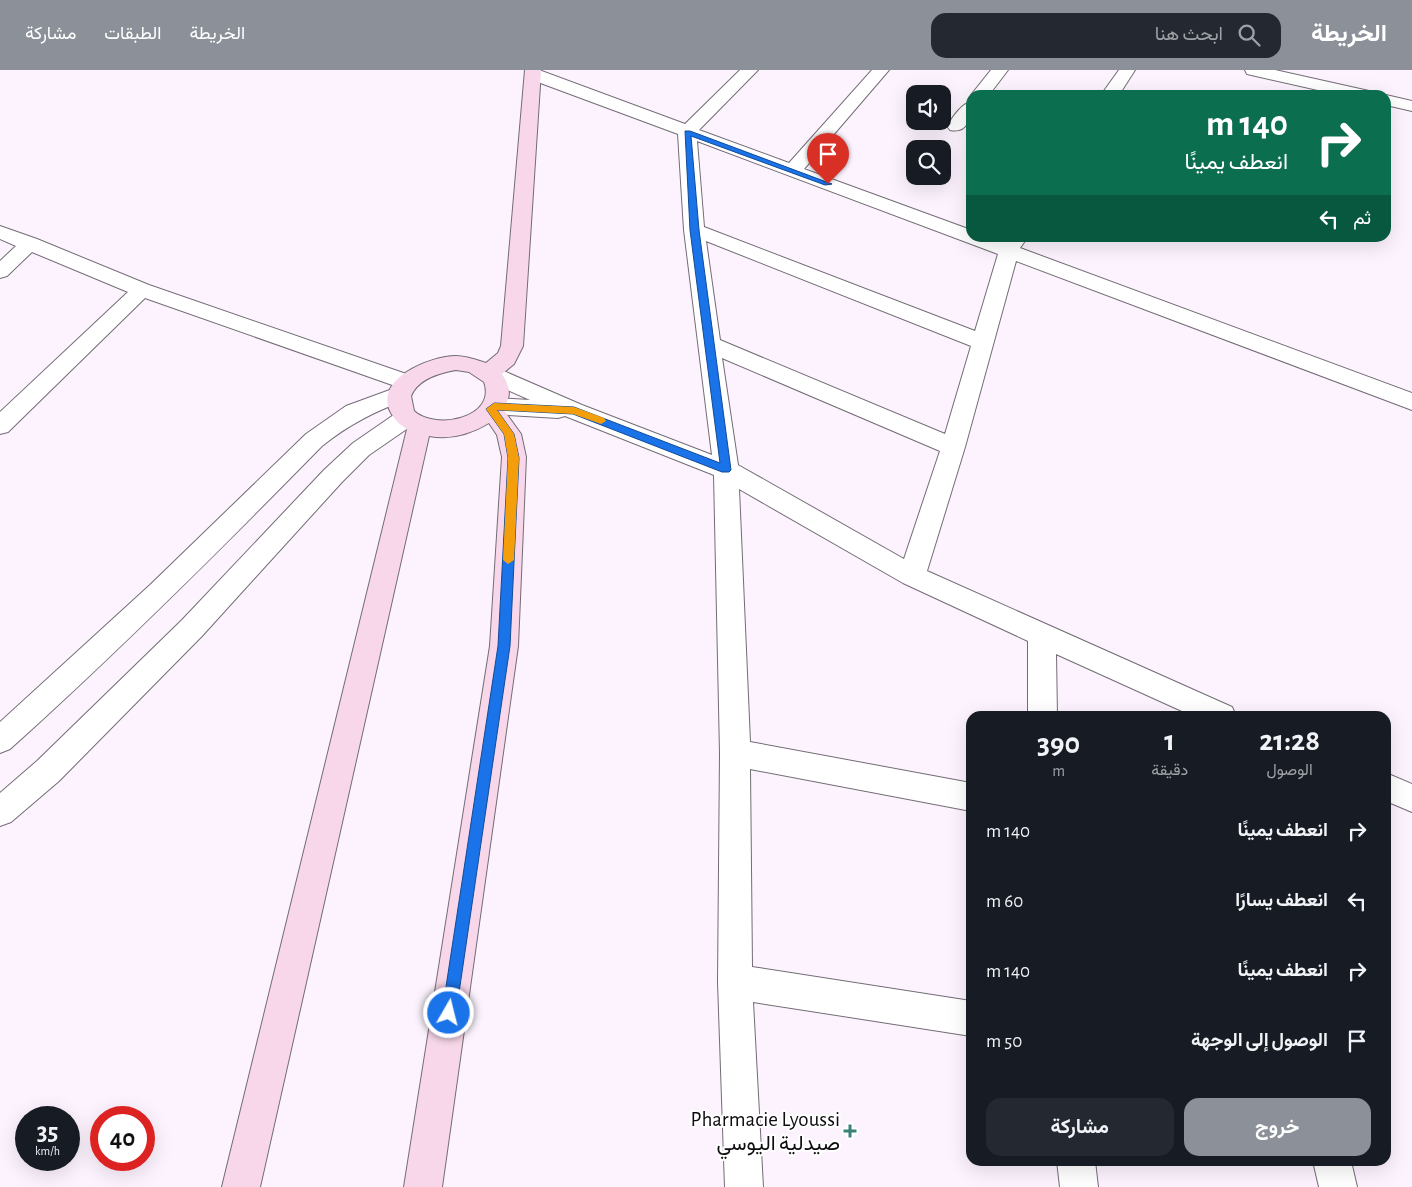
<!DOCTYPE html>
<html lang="ar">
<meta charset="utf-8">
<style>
body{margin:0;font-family:"Alegreya Sans",Vazirmatn,sans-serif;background:#242831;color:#f1f3f6;direction:rtl;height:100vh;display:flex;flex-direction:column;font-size:19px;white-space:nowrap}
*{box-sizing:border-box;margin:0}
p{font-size:16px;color:#9ea1a6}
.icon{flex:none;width:28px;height:28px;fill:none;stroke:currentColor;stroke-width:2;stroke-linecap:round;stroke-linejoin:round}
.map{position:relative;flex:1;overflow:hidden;direction:ltr}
.drawer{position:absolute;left:966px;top:641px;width:425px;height:455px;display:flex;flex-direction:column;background:#171b24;border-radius:15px;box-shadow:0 5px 20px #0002;direction:rtl}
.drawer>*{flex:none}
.banner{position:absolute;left:966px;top:20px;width:425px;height:152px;border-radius:15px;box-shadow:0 5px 20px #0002;direction:rtl;background:#0b6e4f;color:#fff;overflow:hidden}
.tools{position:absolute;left:906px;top:15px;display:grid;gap:10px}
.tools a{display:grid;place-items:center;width:45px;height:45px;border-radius:10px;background:#171b24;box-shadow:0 5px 20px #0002;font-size:25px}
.speed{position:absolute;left:15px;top:1036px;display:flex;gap:10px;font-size:25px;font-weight:700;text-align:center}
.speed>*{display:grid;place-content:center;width:65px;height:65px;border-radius:50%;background:#171b24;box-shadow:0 5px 20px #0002;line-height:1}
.speed small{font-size:12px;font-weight:400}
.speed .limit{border:8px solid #d22;background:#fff;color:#111}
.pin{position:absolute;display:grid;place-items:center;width:42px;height:42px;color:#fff;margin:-51px -21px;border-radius:50% 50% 50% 0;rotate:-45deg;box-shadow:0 0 5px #0007}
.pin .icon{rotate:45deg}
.me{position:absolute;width:55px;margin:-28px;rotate:8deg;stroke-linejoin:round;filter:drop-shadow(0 0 4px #0008)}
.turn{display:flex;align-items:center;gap:18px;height:105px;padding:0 20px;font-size:22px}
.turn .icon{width:65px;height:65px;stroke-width:2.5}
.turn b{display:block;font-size:35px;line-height:42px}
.then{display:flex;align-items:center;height:48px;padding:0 20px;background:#0003;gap:10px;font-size:19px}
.eta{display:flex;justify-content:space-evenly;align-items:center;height:85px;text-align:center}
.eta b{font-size:30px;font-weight:700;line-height:35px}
.button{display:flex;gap:10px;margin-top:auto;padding:10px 20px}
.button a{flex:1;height:58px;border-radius:15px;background:#8c9099;color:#fff;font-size:20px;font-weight:700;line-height:58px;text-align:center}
.button a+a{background:#242831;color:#f1f3f6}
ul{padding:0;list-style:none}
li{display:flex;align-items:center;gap:15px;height:70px;padding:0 20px}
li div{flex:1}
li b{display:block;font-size:19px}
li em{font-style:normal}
header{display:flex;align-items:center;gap:30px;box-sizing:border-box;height:70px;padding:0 25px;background:#8c9099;color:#fff}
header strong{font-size:24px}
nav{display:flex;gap:28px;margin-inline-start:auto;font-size:18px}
.search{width:350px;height:45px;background:#242831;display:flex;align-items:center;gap:12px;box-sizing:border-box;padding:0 18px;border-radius:15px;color:#9ea1a6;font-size:19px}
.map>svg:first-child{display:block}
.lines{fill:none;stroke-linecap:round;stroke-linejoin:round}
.street-casing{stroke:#736c75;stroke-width:2}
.secondary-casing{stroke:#736c75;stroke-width:2}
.street{fill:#fff;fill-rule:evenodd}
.secondary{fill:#f7d7e9;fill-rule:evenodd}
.route{fill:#1a73e8;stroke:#114b97}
.slow{fill:#f59e0b}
.poi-dot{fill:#3a8179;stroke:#fff;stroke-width:2}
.labels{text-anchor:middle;stroke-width:4;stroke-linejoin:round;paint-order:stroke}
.near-poi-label{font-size:21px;fill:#0f0c10;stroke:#fff;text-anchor:end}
</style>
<header>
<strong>الخريطة</strong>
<div class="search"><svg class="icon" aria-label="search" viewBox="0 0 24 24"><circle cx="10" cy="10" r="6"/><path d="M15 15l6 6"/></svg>ابحث هنا</div>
<nav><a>الخريطة</a><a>الطبقات</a><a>مشاركة</a></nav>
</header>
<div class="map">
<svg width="1412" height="1117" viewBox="0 0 1412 1117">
<rect width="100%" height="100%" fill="#fcf3fe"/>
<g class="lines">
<!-- street casing -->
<g class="street-casing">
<path id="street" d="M527 0H539L685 54 740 0H758L699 60 789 93 872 0H889L804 99 971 160V168H991L1004 172 1007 168H1027L1020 178 1412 323V340L1016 191 965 377 927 501 1232 637 1236 646H1193L1056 584 1057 646H1028V571L903 513 739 419 750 672 971 713V741L750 699 752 897 971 931V966L753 932 763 1117H725L718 912 720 683 714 405 565 346 558 348 494 344 486 342 482 336 486 330 494 328 530 330 483 309 480 304 483 299 491 297 499 299 582 335 712 385 684 160 678 64 527 8 525 4ZM697 71 998 184 975 261 704 157ZM706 171 971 276 945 364 720 270ZM722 288 940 381 904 489 738 395Z
M991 0H1008L989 25H971Z
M1119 0H1135L1119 25H1101Z
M1245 0H1275L1369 21 1372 25H1340L1247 4Z
M1386 25 1412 31V41L1386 35Z
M971 32C972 46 968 64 950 60L947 56C953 47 961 34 971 32Z
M0 156 37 169 149 215 415 307 418 312 415 317 409 319 411 324 408 329C376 341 349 354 322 376 221 479 118 582 10 679L0 683V652L150 515 306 364 346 336 398 317 145 228 8 362 0 364V342L128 222 32 182 7 206 0 208V191L16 176 0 169Z
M406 340 414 342 418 348 414 354 369 385 342 412 202 566 59 711 11 752 0 756V723L37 691 182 550 324 400 353 373 398 342Z
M1386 703 1412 714V742L1386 731Z
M1057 1091H1095L1098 1117H1060Z
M1313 1091H1351L1357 1117H1319Z"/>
</g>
<!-- secondary casing -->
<g class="secondary-casing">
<path id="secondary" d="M525 0H541L523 276 514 294 502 304C510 316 512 326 503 339L521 364 526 387 518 576 442 1117H404L490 576 502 387 497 365 489 353C471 364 450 370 429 366L260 1117H222L407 359C400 355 395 350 391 343 372 309 431 286 456 286 466 286 477 290 486 293L498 283 501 276ZM456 300 469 302 484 312C497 348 436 361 414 341L411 326C418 309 439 303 456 300Z"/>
</g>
<!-- street -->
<use href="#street" class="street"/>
<!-- secondary -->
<use href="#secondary" class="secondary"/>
</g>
<!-- route -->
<path class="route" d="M685 61H690L832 114 825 115 691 66 699 160 731 400 729 402H722L573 344 497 340 514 364 519 388 510 576 456 943 454 948 449 950 444 948 442 943 498 576 508 388 504 364 486 339 494 333 574 337 720 393 690 160Z"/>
<!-- slow -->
<path class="slow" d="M494 333 574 337 604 348 606 351 601 354 573 344 497 340 514 364 519 388 514 490 508 494 503 490 508 388 504 364 486 339Z"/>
<!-- markers -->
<path class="poi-dot" d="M847.5 1053.5h5v5h5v5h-5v5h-5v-5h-5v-5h5z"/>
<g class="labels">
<!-- near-poi labels -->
<g class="near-poi-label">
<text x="840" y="1056">Pharmacie Lyoussi<tspan x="840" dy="24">صيدلية اليوسي</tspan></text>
</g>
</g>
</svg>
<div class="tools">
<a><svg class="icon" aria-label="sound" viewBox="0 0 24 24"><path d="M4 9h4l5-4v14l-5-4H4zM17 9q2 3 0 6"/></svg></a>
<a><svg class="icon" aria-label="search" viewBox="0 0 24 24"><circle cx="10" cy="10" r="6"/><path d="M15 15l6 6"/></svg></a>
</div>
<div class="speed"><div>35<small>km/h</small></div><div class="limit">40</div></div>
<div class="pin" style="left:828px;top:114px;background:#d93025"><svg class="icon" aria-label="arrive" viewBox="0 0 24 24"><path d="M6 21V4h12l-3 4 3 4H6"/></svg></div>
<svg class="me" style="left:449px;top:943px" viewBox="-20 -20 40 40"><circle r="17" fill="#1a73e8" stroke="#fff" stroke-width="3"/><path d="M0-11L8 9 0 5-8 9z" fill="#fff"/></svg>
<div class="banner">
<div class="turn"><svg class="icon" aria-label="right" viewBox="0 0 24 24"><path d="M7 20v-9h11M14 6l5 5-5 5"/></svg><div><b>140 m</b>انعطف يمينًا</div></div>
<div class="then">ثم<svg class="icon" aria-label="left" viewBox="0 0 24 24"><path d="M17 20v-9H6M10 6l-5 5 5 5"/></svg></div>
</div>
<section class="drawer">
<div class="eta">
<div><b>21:28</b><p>الوصول</p></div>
<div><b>1</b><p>دقيقة</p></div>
<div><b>390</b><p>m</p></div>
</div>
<ul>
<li><svg class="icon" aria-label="right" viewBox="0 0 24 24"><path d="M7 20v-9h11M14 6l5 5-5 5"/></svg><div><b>انعطف يمينًا</b></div><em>140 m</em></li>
<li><svg class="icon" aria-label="left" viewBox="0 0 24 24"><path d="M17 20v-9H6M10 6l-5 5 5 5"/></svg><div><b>انعطف يسارًا</b></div><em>60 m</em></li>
<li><svg class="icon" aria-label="right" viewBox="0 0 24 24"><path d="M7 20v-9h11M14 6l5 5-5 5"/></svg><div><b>انعطف يمينًا</b></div><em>140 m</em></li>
<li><svg class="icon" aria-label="arrive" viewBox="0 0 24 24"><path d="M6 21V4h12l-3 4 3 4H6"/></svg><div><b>الوصول إلى الوجهة</b></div><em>50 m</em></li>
</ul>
<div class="button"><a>خروج</a><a>مشاركة</a></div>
</section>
</div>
